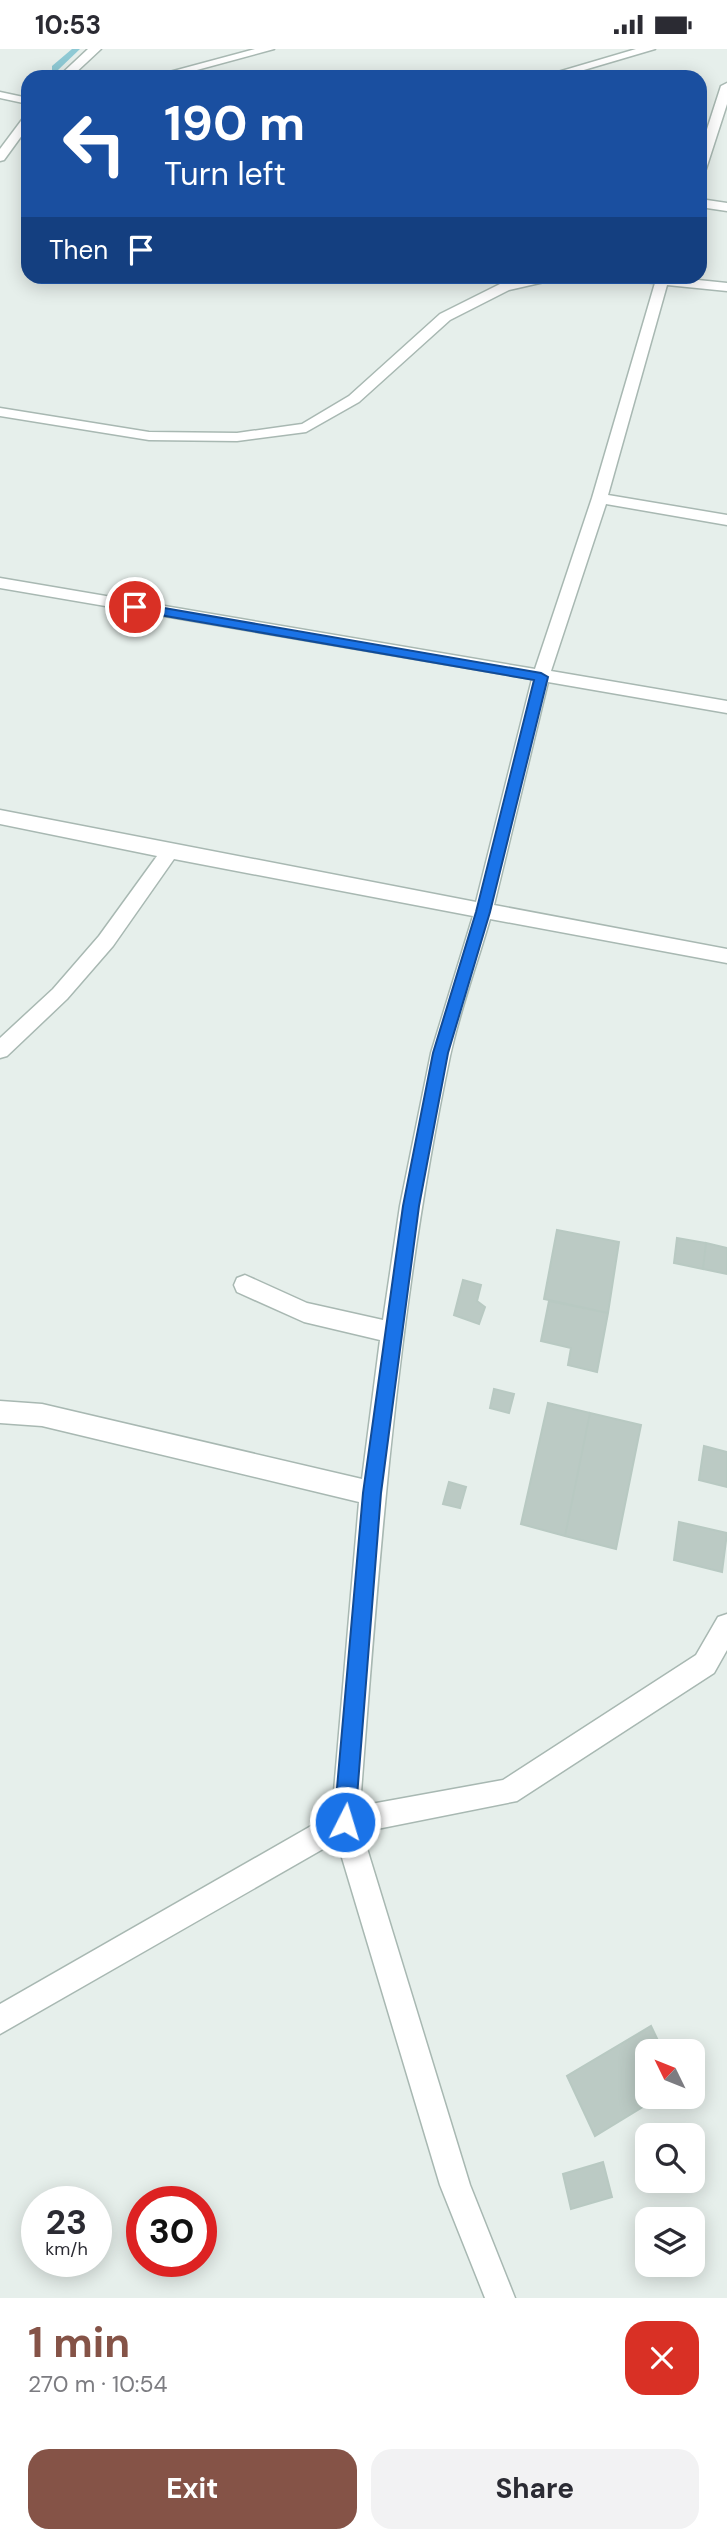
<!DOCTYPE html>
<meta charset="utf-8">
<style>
body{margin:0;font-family:"DM Sans",sans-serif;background:#f2f2f3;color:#2b2b33;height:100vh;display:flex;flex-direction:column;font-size:26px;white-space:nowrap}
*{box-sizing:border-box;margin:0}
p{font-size:23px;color:#7c7c81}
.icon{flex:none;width:38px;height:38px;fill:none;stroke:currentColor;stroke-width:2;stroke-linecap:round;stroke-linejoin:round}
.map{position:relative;height:2249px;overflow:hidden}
.side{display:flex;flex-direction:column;background:#fff;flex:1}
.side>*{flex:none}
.hud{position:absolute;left:21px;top:21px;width:686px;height:214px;border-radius:21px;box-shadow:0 4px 18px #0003;background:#1a4fa0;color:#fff;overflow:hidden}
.needle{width:46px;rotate:313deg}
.tools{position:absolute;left:635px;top:1990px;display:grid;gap:14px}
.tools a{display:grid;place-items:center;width:70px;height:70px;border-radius:14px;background:#fff;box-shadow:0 4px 18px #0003;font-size:35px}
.speed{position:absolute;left:21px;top:2137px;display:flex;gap:14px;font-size:35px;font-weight:700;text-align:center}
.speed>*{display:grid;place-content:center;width:91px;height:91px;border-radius:50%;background:#fff;box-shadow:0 4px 18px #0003;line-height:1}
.speed small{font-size:18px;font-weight:400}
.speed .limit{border:10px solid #d22;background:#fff;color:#111}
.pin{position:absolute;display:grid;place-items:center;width:60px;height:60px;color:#fff;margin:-30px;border:4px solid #fff;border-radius:50%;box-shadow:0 2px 7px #0007}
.me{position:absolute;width:77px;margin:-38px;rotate:5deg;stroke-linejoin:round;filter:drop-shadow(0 0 5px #0008)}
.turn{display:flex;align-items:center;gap:24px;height:147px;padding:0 28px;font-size:32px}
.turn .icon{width:91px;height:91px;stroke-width:2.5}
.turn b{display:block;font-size:49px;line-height:60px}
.then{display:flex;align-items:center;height:66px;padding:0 28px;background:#0003;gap:14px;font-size:26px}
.round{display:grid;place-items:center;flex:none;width:74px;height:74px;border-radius:21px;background:#f2f2f3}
.head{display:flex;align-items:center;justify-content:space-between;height:119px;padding:0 28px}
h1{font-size:42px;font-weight:700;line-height:52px;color:#855347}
.cta{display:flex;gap:14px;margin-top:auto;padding:14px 28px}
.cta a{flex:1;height:80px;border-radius:21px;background:#855347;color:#fff;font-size:28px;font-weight:700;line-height:80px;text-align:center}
.cta a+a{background:#f2f2f3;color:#2b2b33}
.status{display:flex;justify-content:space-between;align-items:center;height:49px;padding:0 35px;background:#fff;direction:ltr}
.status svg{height:19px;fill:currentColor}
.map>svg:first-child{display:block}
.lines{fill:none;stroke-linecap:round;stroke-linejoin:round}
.stream{fill:#8ec9d4;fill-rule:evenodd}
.building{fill:#bbcac4;stroke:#b8c9c2;stroke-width:2}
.minor-casing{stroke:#a8b8b2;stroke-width:3}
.minor{fill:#fff;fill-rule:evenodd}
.route{fill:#1a73e8;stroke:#114b97;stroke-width:2}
</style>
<div class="status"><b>10:53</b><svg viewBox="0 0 49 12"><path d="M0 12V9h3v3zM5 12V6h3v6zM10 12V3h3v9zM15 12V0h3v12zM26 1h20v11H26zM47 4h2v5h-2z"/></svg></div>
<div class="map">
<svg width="727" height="2249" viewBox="0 0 727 2249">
<rect width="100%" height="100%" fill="#e6efeb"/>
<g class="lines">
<!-- stream -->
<path class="stream" d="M72 0H80L58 21H52V17Z"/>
</g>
<!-- building -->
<path class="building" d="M557 1181 619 1193 608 1264 544 1250Z
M677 1189 706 1194 703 1220 674 1214Z
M706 1194 727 1199V1225L703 1220Z
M463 1231 481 1236 477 1252 485 1258 479 1275 454 1266Z
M549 1252 608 1264 597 1323 568 1316 571 1299 541 1292Z
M494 1340 514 1345 509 1364 490 1359Z
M548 1354 590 1364 565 1487 521 1475Z
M590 1364 641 1376 616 1500 565 1487Z
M704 1397 727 1403V1438L699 1431Z
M449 1433 466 1438 460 1459 443 1455Z
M679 1473 727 1484 722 1523 674 1511Z
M651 1977 663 2002H648V2048H659L595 2087 567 2027Z
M603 2113 612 2148 571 2160 563 2125Z"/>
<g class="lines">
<!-- minor casing -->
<g class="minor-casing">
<path id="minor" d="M88 0H101L71 28H58Z
M255 0H274L171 28H151Z
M636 0H655L560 28H541Z
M727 34V55L706 120 700 124V102L721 37Z
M0 43 28 49V55L0 49Z
M28 66V78L4 111 0 112V100L24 68Z
M700 150 727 154V162L700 158Z
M533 228H555L553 231 509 241 450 271 359 353 306 383 237 392 149 391 0 367V359L149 383 237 384 302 375 349 347 440 265 500 235Z
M624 228H669L727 234V242L667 236 608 446 727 466V476L606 455 551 622 727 652V664L548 633 494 856 727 900V914L490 870C477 915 460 961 450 1007 398 1254 379 1505 360 1757L503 1731 696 1606 718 1568 727 1565V1601L714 1624 517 1752 362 1783 470 2136 515 2249H485L440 2136 337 1792 0 1985V1955L332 1765 359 1453 42 1377 0 1374V1352L42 1355 362 1430 380 1291 304 1273 237 1243 234 1236 237 1229 245 1226 307 1254 383 1271 400 1157 431 1004 473 867 174 810 113 897 67 950 7 1007 0 1009V989L53 940 99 887 157 807 0 775V761L476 853 532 630 0 539V529L535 620 592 449 655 234 631 232Z"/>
</g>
<!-- minor -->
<use href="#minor" class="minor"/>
</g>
<!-- route -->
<path class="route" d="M135 554 541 624 548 628 490 863 448 1004 419 1157 381 1444 355 1773 352 1781 345 1784 337 1781 334 1773 363 1444 403 1157 433 1004 476 863 534 631 131 561 129 558Z"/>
</svg>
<div class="tools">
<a><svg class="needle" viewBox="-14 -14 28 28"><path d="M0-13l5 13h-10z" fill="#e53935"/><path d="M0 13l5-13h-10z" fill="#7c7c81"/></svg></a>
<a><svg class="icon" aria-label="search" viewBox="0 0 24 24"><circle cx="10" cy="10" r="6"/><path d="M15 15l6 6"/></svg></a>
<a><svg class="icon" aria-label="layers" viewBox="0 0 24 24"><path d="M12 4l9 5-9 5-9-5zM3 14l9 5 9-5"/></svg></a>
</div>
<div class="speed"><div>23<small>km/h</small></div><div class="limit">30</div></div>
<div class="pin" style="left:135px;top:558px;background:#d93025"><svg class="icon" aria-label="arrive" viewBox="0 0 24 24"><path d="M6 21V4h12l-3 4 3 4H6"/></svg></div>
<svg class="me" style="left:345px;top:1773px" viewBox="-20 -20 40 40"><circle r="17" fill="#1a73e8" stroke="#fff" stroke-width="3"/><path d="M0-11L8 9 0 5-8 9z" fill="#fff"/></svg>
<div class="hud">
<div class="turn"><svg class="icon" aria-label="left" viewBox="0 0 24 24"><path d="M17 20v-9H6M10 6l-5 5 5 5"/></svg><div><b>190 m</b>Turn left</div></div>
<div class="then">Then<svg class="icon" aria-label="arrive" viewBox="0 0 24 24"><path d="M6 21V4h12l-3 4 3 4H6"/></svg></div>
</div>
</div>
<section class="side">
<div class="head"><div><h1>1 min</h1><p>270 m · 10:54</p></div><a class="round" style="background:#d93025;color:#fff"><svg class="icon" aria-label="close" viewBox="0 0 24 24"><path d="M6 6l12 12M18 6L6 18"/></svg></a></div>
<div class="cta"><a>Exit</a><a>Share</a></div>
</section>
